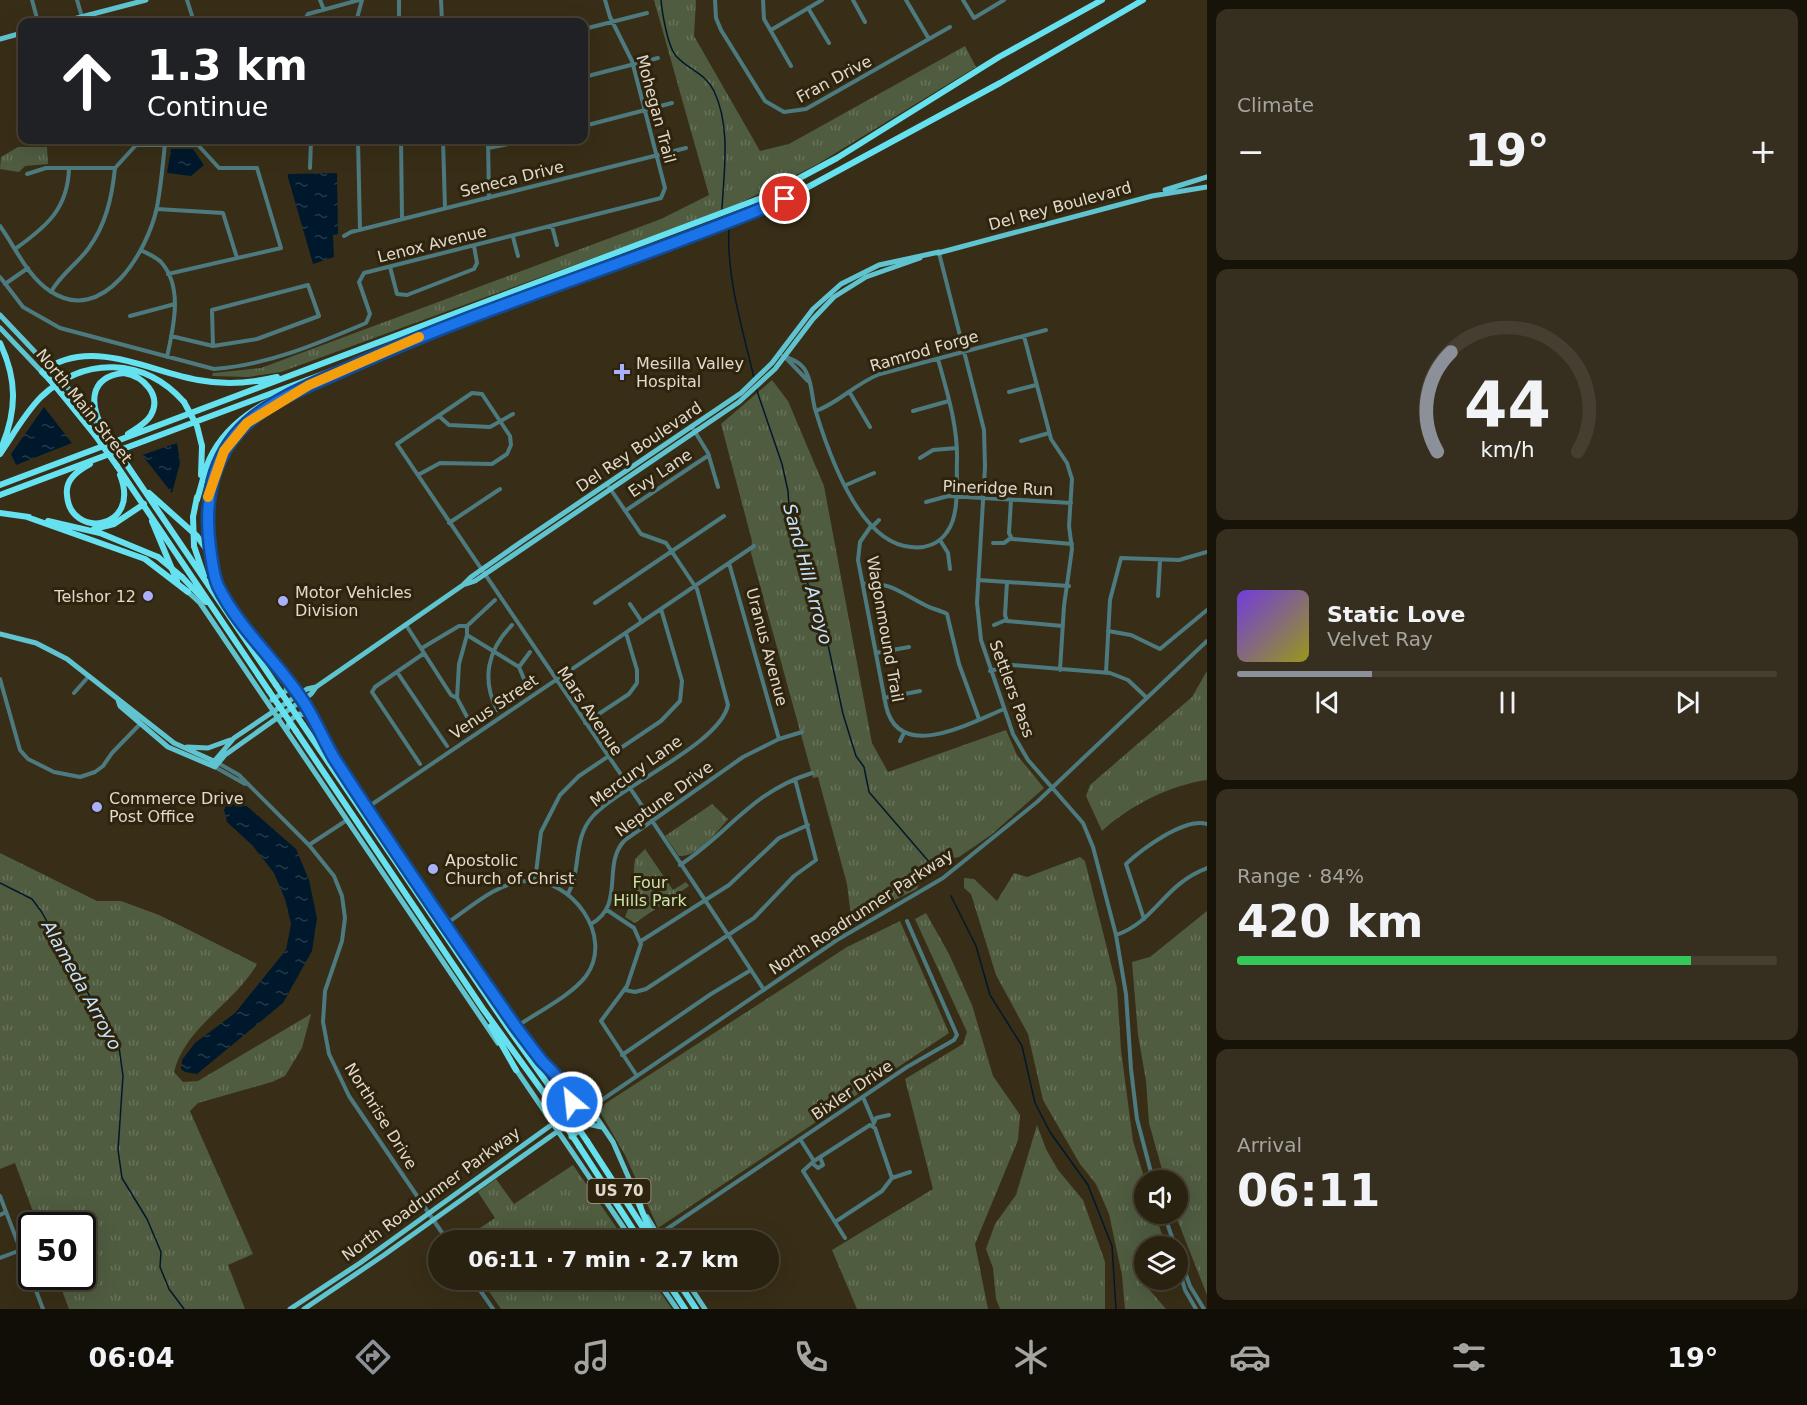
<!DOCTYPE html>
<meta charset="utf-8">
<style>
:root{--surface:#2a2211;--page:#362f1f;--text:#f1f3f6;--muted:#a5a49f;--line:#463f31;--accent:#8c9099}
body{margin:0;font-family:"DejaVu Sans",sans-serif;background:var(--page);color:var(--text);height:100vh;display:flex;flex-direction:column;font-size:22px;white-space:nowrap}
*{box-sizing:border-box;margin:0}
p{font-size:20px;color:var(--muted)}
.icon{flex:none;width:33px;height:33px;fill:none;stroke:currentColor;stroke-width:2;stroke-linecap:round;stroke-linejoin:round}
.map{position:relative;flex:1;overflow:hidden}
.sheet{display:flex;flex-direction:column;gap:9px;padding:9px;background:#171309;width:600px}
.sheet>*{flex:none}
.banner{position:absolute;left:18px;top:18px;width:570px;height:126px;border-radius:12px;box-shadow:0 6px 24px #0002,0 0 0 2px var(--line);background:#202124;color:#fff;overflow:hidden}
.fabs{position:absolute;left:1134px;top:1170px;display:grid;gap:12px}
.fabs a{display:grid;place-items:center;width:54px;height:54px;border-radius:50%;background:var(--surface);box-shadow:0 6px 24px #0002,0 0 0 2px var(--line);font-size:30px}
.speed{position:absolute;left:18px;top:1212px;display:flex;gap:12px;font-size:30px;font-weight:700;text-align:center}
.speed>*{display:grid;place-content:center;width:78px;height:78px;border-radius:50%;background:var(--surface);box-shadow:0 6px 24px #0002,0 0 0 2px var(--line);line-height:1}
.speed .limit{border:3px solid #111;border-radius:9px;background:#fff;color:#111}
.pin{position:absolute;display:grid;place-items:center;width:51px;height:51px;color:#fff;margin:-26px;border:3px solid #fff;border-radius:50%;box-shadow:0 2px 6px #0007}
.me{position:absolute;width:66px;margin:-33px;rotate:332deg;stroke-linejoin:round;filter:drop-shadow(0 0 4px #0008)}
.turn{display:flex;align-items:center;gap:21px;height:126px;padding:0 30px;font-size:27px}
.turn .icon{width:78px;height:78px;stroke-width:2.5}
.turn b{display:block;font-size:42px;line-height:51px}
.big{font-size:45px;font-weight:600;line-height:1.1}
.sheet .card{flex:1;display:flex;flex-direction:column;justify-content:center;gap:9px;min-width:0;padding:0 21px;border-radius:12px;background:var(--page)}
.sheet .dial{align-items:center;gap:0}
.dial svg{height:156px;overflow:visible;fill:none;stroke:var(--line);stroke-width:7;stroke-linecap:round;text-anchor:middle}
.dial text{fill:var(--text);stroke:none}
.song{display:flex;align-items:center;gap:18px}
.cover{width:72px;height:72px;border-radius:9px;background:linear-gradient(135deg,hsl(260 70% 55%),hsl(60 70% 35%))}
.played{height:6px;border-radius:3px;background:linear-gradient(90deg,var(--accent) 25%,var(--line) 25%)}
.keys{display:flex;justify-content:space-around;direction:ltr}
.heat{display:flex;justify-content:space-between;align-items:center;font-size:33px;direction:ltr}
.charge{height:9px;border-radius:4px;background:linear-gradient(90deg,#34c759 84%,var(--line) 0)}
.trip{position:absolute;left:428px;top:1230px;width:351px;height:60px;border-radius:30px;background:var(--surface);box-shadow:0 6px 24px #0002,0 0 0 2px var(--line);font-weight:600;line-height:60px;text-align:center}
.dock{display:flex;height:96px;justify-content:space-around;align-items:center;background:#110e07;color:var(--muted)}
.dock .icon{width:42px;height:42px}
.dock .selected{color:var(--accent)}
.dock b{font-size:27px;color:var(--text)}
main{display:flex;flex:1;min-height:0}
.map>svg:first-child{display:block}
.grass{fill:url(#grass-tufts)}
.water{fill:url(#water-ripples)}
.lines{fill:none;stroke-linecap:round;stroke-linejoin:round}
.stream{stroke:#00182c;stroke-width:1.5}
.minor{stroke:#4d7a7f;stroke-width:4}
.major{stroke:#60c4d0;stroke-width:5}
.highway{stroke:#66e1f0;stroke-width:6}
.major-bridge{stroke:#60c4d0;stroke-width:5}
.highway-bridge{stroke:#66e1f0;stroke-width:6}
.route-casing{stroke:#114b97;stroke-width:15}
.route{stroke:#1a73e8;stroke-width:10}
.slow{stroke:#f59e0b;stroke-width:10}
.poi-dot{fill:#a8b0fc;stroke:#2e240d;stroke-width:2}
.labels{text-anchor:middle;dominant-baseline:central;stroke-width:6;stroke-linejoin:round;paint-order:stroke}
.shield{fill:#2e240d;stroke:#aba393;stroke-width:1.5}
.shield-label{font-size:15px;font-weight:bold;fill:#e0d9cc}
.street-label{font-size:16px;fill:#e0d9cc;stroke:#2e240d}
.poi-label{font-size:16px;fill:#e0d9cc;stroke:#2e240d;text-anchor:start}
.park-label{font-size:16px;fill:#cce6ad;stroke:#2e240d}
.water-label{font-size:18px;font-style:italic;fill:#c4e3fd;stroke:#2e240d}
</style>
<main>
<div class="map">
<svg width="1207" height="1309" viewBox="0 0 1207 1309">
<defs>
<pattern id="grass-tufts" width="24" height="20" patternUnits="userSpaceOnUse" patternTransform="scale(1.5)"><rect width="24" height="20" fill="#4f5c40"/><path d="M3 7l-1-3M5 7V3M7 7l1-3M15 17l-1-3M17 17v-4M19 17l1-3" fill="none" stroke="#68735a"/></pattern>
<pattern id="water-ripples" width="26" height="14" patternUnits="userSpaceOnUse" patternTransform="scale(1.5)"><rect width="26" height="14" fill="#00182c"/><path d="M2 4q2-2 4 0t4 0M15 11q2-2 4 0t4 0" fill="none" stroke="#253949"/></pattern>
</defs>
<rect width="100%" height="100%" fill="#382e17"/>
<path class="grass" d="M654,0H696L694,36L760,151L789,144L965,46L976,67L816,165L730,208L281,372L248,377L212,376L213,373L261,368L661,219L709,195Z
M18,147H47L48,164L25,166L19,172L0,169L1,157Z
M772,380L788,401L824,486L872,743L888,772L1006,730L1017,755L1044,788L991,835L959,857L945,860L921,880L917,889L864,915L852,925L847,884L818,777L813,778L751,553L752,541L721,424Z
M1207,671V780C1170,785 1129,806 1102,831L1086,796L1090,785L1192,697Z
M712,804L728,819C717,832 697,858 679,856L665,836Z
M645,849L673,890L686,882L689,886L635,923L625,917L631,902L635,859Z
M0,853L97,901H121L159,915L257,964C235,1003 185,1027 174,1072L183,1082L198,1081L311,1014L302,1048L285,1076L272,1082L198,1103L190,1111L253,1254L228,1265L245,1309H69L57,1277L82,1276V1226L38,1225L15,1163L0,1169Z
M1080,857L1085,861L1117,988L1121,1050L1133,1141L1145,1180L1144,1214H1155L1166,1246H1144V1275H1140L1141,1280L1166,1309H1125L1122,1275L1109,1214L1096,1184L1080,1164L1043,1100L1028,1034L996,975L971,894L964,888V878L974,879L997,901L1014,873L1027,877Z
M1207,911V1295L1175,1214H1178V1180H1165L1149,1123L1146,1081L1138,1035L1132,962L1150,957Z
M926,913L949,954L972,1005L993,1076L1020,1115L1018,1140L975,1244L988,1309H857L832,1250L933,1189L905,1079L963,1044L967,1032L915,919Z
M900,921L949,1033L658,1228L625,1155L600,1112L606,1103L847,947Z
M1037,1125L1046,1149L1058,1170L1083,1200L1105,1262V1309H1000L996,1299L993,1268L986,1249L995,1224L1016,1195Z
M573,1165L625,1240H462L495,1218L478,1192L496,1179L514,1204Z
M481,1280H652L672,1309H501Z"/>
<path class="water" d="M171,149H193L204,165L191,176L167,173Z
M337,173L338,234L333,235L334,257L313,264L287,174Z
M44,407L72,443L16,465L11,454Z
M177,443L180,463L172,493L142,455Z
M228,801H241L296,849L309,880L317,918L312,951L283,1003L197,1074L185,1072L181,1069L182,1060L195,1043L235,1013L286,950L291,924L285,899L274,873L252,845L227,822L224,810Z"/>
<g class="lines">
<path class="stream" d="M661,0C662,12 668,49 677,57C689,70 705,73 714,91C731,127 724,170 722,209
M729,228C726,277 743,330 754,378
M756,388L782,464L788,491L790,522L798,555L827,640L843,714L856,756L864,767L869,792L930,863
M0,883L32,899L41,911L119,1047L123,1076L118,1150L122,1178L147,1219L161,1252L160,1267L169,1289L184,1309
M951,896L976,946L990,995L1022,1046L1035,1103L1050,1132L1088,1185L1112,1246L1116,1309"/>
<path class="minor" d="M32,0L38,22
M77,0L82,17
M187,0L194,22
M320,0L324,10
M399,0V22
M441,0L442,22
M715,0L716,18L721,30L765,101L784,112L806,109L950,27
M763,0L764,19L791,66
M853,0L865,22
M906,0L929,39
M963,0L974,18L1004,0
M808,8L829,43
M303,22L308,14L359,0
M356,22L362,0
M497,22H499
M584,29L647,13
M771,30L822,0
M584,77L658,58
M584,126L672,103
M358,140L360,230
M401,140L402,219
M443,140L445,208
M488,140L489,198
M488,148L529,140
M310,168L311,140
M27,174L46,168H115L136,145H198L219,168H257L281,248L168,274
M157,209L223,213L237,258
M0,226C15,247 28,277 50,291C103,327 148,251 157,207C161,186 163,164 165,143
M552,226L557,245
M344,236L351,232L686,148
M513,237L518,256
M15,249C46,227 68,209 69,168
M141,250C148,254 156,257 161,262C184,288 173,328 167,357
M939,253L984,430L985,467L977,603L981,640L1013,734L1028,760L1083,823L1093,847L1116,935L1126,994L1131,1069L1137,1119L1153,1180
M390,267L397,294L407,295L474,269L477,263L474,246
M0,277L23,307L60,328L214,369C268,365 317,344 366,323L370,314L359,282L364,273L661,198L665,188L632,61L610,17L605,0
M5,284L28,268
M51,292C61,274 76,265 88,249C106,225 112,197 115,168
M130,316L175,304
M171,336L213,346L257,339L319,316L308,285L212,310L213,346
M1024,336L1051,439L1067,463L1072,479L1069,526L1072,549L1064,606L1060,670
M783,356C792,359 803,363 807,374C812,384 812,398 815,409C828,452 859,543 911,547C925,549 939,544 947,532C960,515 956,482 957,461C958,426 947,392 938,359
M785,357L808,381
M1009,392L1036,385
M850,393L870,427
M816,411C840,402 856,383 880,374L1046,330
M913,411L949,401
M439,416L449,425L490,427L513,414
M692,427L708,453L718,487
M1021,441L1049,433
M920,458L933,450L957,448
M418,475L440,463L492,464L507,454L511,445L510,436L482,394L472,393L397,444C519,626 645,806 764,990
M846,485L874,473
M1011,500L1009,533L1012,539L1072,544
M926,502L948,496L1071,503
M625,511L709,455
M449,523L500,489
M871,526L860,542L858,560L886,706C899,763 970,723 1004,709
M872,527L879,520
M940,540L948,553L950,569
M993,543H1004L1011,538
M729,563L779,739
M978,580L1069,586
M1007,582L1005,615L1007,621L1063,626
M863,584C890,581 902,594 925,605C932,609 940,610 947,614L959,664L979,719
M1158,596L1160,561
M595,603L724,516
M630,604L642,622
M406,625L451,695L457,698L473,728
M994,625L1006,620
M467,626V635L519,667L529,691
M1108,631L1131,635L1160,649L1207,610
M422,648L459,626H467L495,600
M876,653L909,647
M519,667L530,652
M990,671L1012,665L1110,673L1128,680L1147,698
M397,672L447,746
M1106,673L1110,600L1121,558L1179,560L1207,552
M0,679L20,750L28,759L54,772L80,777L95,772L103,766L112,753L141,723
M74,693L89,676
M457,698L459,664L467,635
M884,698L920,691
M497,710C481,679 488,649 512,625
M585,723L629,694L637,683V670L626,633
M900,741L904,733
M218,763L239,775L309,845L334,876L342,896L345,918L342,941L325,991L323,1022L329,1054L349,1096L447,1240
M420,764L372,692L375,687L423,654
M215,767L245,784
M795,779L816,860
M368,807L754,546
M309,845L347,820
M680,865C730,832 751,792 812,773
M535,881L541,832L560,795L579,776L661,721L680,701L682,681L661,609
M568,894C582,869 572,839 593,816C620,786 720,744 728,705L697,589L666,543L641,534L607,484
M607,910L634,928L641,944L627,986L601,1021L637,1076
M1144,919L1126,864C1142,849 1185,817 1207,824
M446,924C470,908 496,883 526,881C571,877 615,936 586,976C572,995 536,1013 516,1027
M591,924C626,905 601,864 625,840L743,757L779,739L802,732
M1116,935C1155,922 1164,884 1207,868
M641,941L729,885L779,838L808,825
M625,990L635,992L646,989L754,918L794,876L816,860
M622,1055L711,994L751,970
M863,1097L874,1123
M590,1108L837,940L943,878L1037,802L1207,641
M874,1123L876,1118L889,1115
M800,1139L814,1161L803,1171L845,1238
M814,1161L870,1125L875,1128L892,1178L882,1191L835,1222
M812,1163L818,1168L823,1165L820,1157
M892,1178L910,1172
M0,1196L43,1309
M1164,1214L1175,1246
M0,1215L6,1212
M658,1235L907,1067L954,1040L957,1035L907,921
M1178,1253L1190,1286L1204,1309
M0,1258L21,1250
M1178,1265L1185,1290L1196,1309
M473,1280L493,1309"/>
<path class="major" d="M62,22L146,0
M0,39L22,33
M1165,190L1207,177
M938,253L1152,196L1207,187
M0,315L55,373
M0,328L42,372
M68,388L101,428
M212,562C218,593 241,626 262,650C269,658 277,665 284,673C301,695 316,719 326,744L476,969
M466,584L475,581L739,402L775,369L813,319L834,297L866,277L920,258
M188,592L200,603L498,1043
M0,634L36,643L67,659L174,743L218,763
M118,700L120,706L168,747L215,767L225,755L311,694L316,687
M272,700L286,691L288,679
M287,730L290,720L299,714L310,715
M187,747L208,748L230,740
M211,765L234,738L307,689L316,687L463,585L471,577L521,542L741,393L772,363L813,309L841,284L879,265L939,252
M485,982L541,1060L590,1108L613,1142L641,1206
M515,1068L632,1240
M545,1109L554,1113L567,1108L573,1100L570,1090
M571,1137L588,1124L601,1127
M647,1217L661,1240
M657,1280L677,1309
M686,1280L705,1309
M290,1309L360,1263L554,1123L581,1109L590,1108
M304,1309L384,1255L589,1109"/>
<path class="highway" d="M0,343C17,379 17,410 2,446
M49,379L42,372C89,336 148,371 198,380C224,385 252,383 277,377
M61,393L95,435
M104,431C90,406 87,377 124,373C143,376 162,395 151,415C146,424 135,429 128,434
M0,454C13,435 25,413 41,397C84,356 144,357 184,402
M125,462L276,685
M90,464C77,471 65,480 67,495C70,540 142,530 120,475
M117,466L269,691
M201,475L202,446
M0,485L764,197L837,158L999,57L1102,0
M149,493L197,536L209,553
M0,495L681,240L797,193L1000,83L1143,0
M197,500C201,487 204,473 209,460C235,403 300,389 353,366
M0,513L29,517
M27,517L145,559L188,592
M193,517L197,497
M48,521L100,533L158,557
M152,521L177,581
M94,529L114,524L144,504
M194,546L204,576
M212,562C201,484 213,438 286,398
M182,577L206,602
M303,725L508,1028L557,1097
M296,731L483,1009L551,1103
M465,960L487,984
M491,1026L516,1070
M587,1141L651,1240
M579,1146L640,1240
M639,1204L654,1240
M666,1280L685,1309
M677,1280L696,1309"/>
<path class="major-bridge" d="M55,373L68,388"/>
<path class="highway-bridge" d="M49,379L61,393
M184,402L197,426L202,446
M104,431L125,462
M95,435L117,466
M193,517L194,546
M158,557L182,577
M276,685L303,725
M269,691L296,731
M557,1097L587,1141
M551,1103L579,1146"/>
</g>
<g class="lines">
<defs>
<path id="route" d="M572,1102V1095L568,1088L541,1060L516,1027C454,938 393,849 334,758C323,739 315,719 303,701C277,661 239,629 218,586C213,575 212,561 210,548C204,503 211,456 247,423C277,396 319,382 355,365C495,302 644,259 785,199"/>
</defs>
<use href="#route" class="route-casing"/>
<use href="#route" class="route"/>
<path class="slow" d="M208,497L224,451L247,423L309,385L419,337"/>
</g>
<g class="poi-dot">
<path d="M619 363h6v6h6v6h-6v6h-6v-6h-6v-6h6z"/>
<circle cx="148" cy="596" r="6"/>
<circle cx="283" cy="601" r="6"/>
<circle cx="97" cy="807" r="6"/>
<circle cx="433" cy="869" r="6"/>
</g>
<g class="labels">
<rect class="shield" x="587.5" y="1179" width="63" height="24" rx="4.5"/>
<g class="shield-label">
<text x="619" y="1191">US 70</text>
</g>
<g class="street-label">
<text transform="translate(834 79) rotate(-28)">Fran Drive</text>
<text transform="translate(656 109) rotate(75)">Mohegan Trail</text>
<text transform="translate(512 179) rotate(-14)">Seneca Drive</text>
<text transform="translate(1060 206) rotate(-15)">Del Rey Boulevard</text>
<text transform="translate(432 244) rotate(-14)">Lenox Avenue</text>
<text transform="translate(924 351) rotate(-16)">Ramrod Forge</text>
<text transform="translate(84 406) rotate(51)">North Main Street</text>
<text transform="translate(639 447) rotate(-34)">Del Rey Boulevard</text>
<text transform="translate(660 473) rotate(-34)">Evy Lane</text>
<text transform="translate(998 488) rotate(2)">Pineridge Run</text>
<text transform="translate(885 629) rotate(80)">Wagonmound Trail</text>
<text transform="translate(767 647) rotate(75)">Uranus Avenue</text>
<text transform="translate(1012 689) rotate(70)">Settlers Pass</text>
<text transform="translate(494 707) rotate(-34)">Venus Street</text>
<text transform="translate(590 711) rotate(56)">Mars Avenue</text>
<text transform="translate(636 771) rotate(-36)">Mercury Lane</text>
<text transform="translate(664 799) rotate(-36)">Neptune Drive</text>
<text transform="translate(861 912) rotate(-33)">North Roadrunner Parkway</text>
<text transform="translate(852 1090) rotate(-34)">Bixler Drive</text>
<text transform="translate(381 1116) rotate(58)">Northrise Drive</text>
<text transform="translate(431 1194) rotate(-36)">North Roadrunner Parkway</text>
</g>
<g class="poi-label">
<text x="636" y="363">Mesilla Valley<tspan x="636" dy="18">Hospital</tspan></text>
<text x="295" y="592">Motor Vehicles<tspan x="295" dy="18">Division</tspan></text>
<text x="136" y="596" text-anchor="end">Telshor 12</text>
<text x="109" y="798">Commerce Drive<tspan x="109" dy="18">Post Office</tspan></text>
<text x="445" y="860">Apostolic<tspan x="445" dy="18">Church of Christ</tspan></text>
</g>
<g class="park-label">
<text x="650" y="882">Four<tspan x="650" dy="18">Hills Park</tspan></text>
</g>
<g class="water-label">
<text transform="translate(808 574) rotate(75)">Sand Hill Arroyo</text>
<text transform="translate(82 985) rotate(61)">Alameda Arroyo</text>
</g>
</g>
</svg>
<div class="fabs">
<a><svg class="icon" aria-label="sound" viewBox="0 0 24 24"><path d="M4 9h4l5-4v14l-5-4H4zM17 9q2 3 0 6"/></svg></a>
<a><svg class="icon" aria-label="layers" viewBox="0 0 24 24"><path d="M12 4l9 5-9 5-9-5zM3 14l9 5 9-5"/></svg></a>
</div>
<div class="speed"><div class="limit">50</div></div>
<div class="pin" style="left:785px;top:199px;background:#d93025"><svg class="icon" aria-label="arrive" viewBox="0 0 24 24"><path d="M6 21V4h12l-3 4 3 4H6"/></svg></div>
<svg class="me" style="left:572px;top:1102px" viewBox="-20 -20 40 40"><circle r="17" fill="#1a73e8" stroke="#fff" stroke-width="3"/><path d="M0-11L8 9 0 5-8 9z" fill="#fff"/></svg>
<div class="trip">06:11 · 7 min · 2.7 km</div>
<div class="banner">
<div class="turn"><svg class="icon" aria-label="ahead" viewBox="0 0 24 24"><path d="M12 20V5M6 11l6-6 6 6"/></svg><div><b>1.3 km</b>Continue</div></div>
</div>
</div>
<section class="sheet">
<div class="card"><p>Climate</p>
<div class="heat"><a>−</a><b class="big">19°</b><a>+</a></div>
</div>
<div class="card dial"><svg viewBox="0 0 100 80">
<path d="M14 69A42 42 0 1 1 86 69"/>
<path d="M14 69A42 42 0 0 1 21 18" stroke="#8c9099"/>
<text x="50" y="56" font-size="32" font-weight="700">44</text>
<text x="50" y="72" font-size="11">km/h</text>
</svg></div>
<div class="card">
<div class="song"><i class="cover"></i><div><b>Static Love</b><p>Velvet Ray</p></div></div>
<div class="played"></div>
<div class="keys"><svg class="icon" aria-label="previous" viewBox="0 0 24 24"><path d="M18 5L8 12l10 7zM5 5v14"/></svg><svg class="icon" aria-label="pause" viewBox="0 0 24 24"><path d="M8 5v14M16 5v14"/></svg><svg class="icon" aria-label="next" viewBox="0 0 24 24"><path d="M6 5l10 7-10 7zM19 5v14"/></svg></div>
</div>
<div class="card"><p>Range · 84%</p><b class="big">420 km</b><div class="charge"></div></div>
<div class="card"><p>Arrival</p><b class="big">06:11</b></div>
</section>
</main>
<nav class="dock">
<b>06:04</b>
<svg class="icon selected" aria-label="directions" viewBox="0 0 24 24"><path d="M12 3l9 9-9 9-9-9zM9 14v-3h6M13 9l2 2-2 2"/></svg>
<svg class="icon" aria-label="music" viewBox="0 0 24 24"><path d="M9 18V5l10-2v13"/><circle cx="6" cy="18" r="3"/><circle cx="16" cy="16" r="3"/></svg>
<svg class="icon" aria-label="phone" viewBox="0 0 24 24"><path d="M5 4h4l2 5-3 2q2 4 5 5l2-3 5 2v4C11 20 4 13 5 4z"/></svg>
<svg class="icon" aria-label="climate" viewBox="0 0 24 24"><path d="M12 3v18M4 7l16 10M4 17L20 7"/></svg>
<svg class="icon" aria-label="car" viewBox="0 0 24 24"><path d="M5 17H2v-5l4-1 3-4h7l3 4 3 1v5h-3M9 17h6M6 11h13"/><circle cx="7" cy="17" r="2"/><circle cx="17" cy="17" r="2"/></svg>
<svg class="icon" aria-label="filters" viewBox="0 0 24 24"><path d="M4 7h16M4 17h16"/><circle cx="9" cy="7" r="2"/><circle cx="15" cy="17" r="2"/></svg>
<b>19°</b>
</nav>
